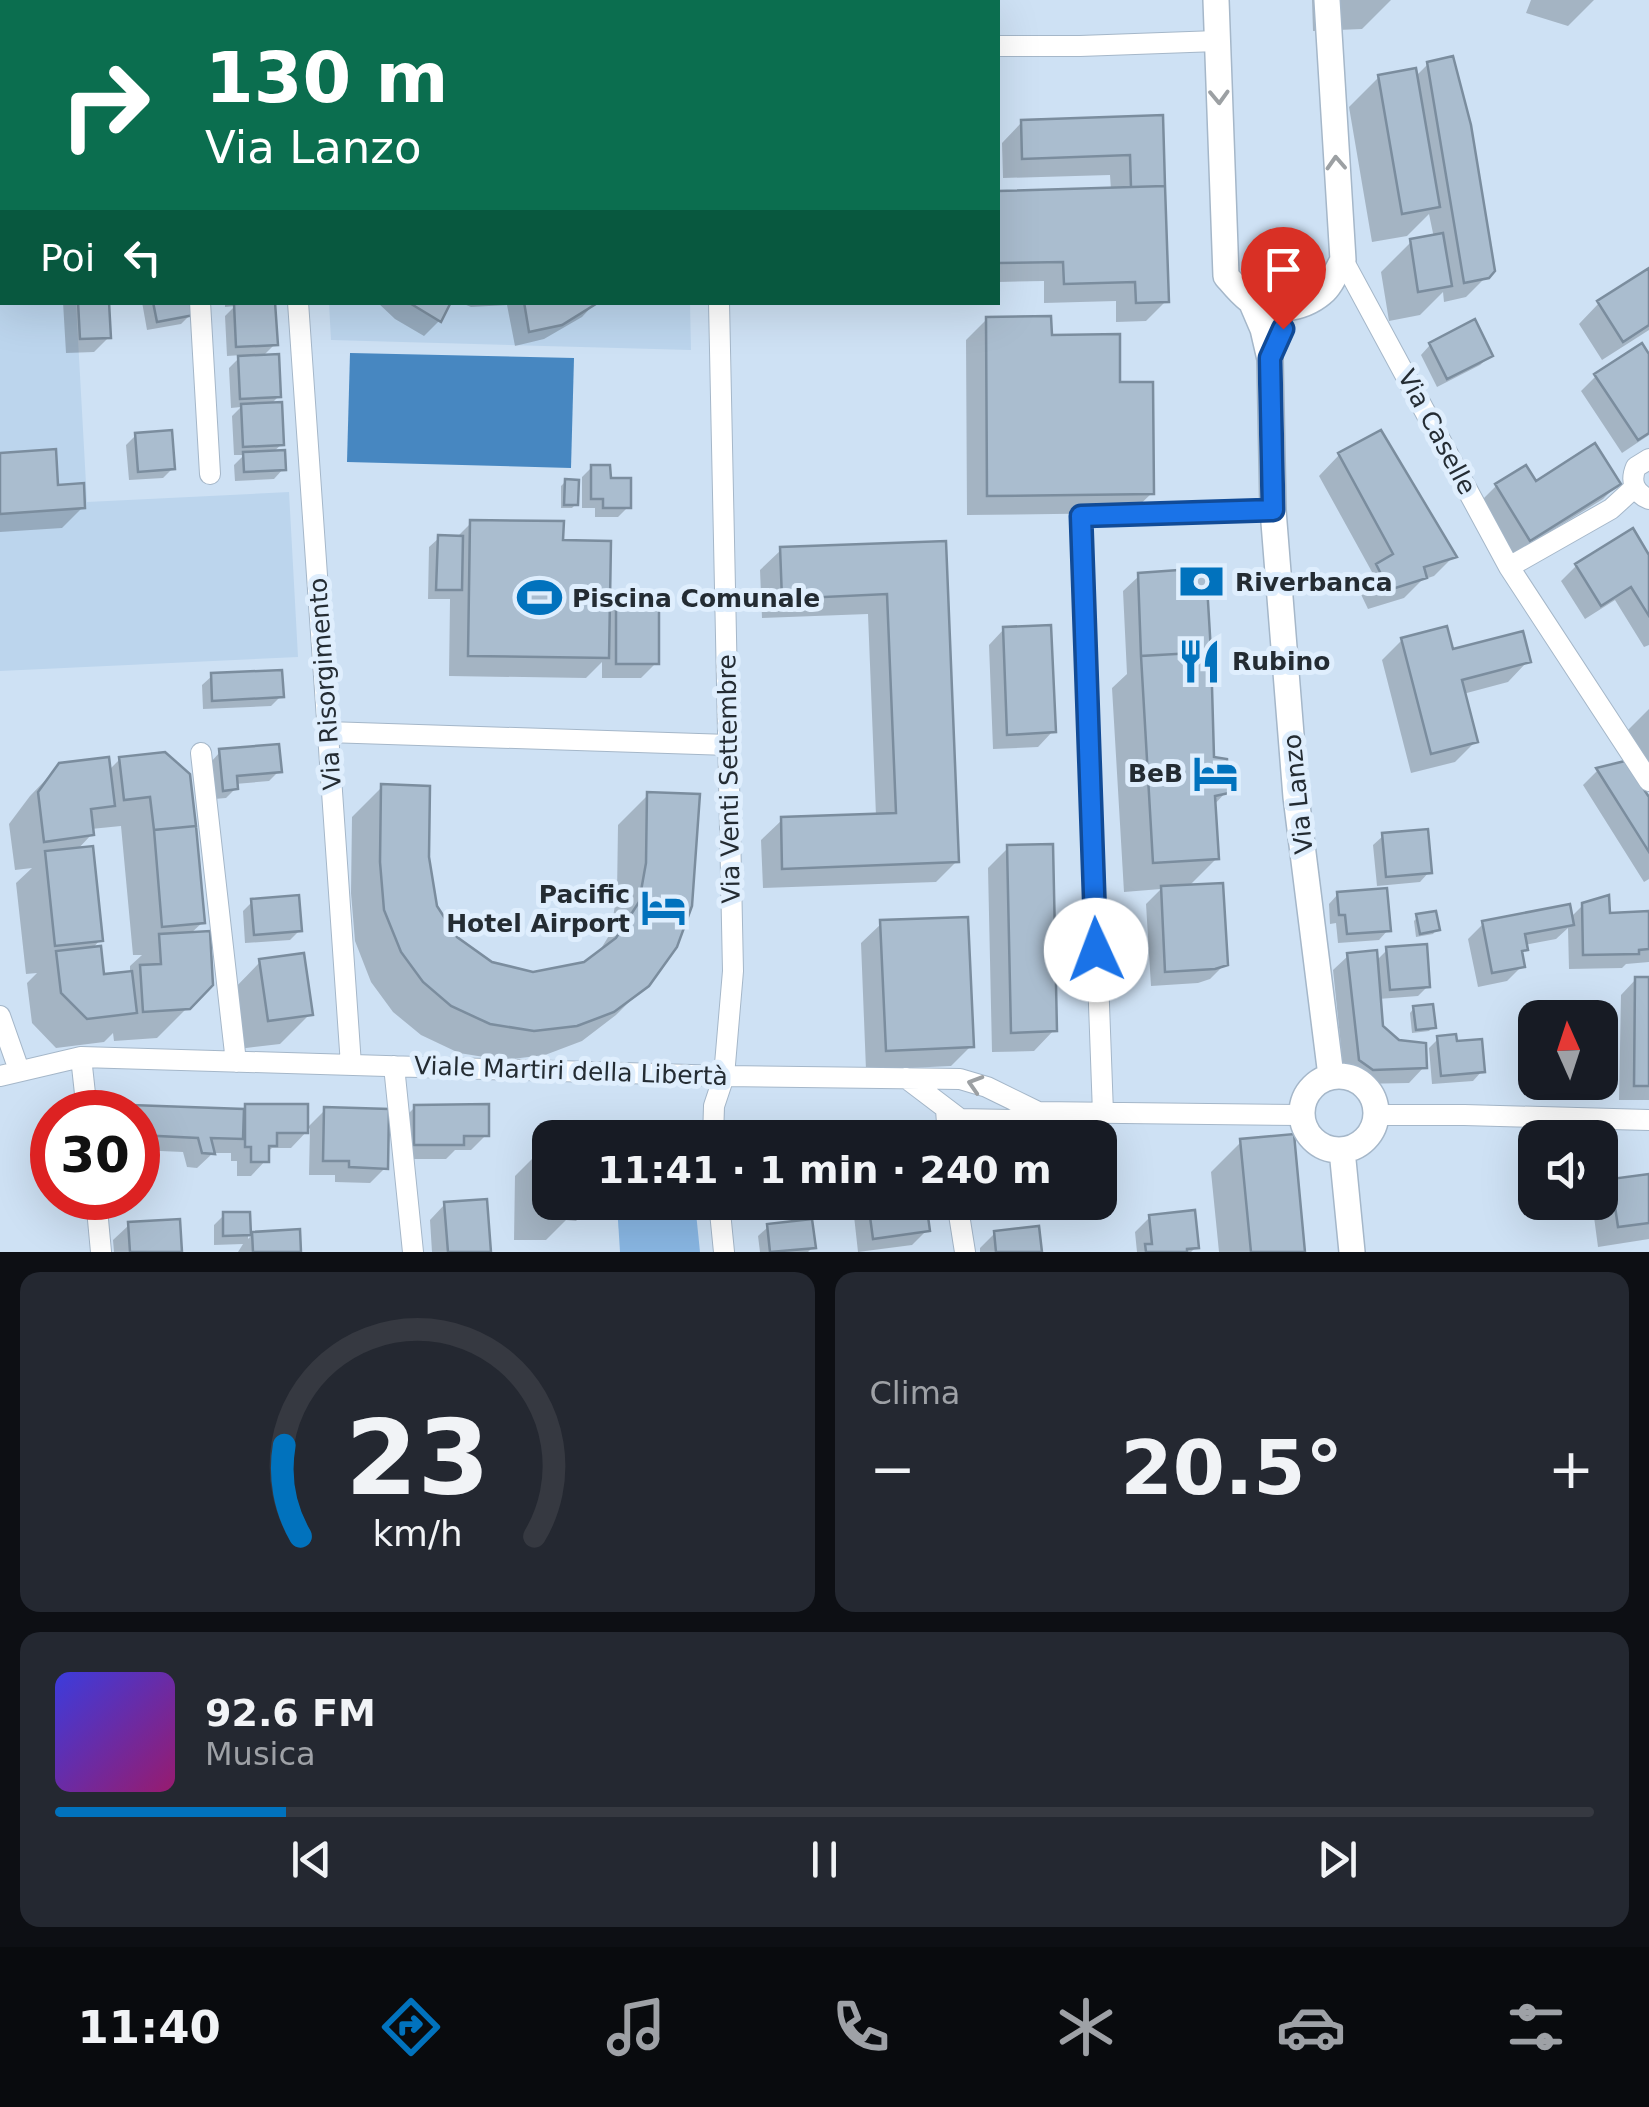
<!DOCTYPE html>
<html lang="it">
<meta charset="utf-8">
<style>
:root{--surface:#171b24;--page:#242831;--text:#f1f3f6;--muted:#9ea1a6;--line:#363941;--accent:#0172bd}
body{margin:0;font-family:"DejaVu Sans",sans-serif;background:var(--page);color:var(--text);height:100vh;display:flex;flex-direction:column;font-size:38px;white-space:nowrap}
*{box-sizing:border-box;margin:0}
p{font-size:32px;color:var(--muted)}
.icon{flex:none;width:55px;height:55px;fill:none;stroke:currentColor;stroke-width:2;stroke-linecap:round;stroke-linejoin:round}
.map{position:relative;height:1252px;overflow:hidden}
.sheet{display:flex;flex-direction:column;gap:20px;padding:20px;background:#0d0f14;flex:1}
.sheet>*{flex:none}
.top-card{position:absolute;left:0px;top:0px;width:1000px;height:305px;box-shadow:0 10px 40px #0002;background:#0b6e4f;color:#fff;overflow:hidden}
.needle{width:65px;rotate:357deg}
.buttons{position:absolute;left:1518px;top:1000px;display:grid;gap:20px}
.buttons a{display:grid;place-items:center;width:100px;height:100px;border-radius:20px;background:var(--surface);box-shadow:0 10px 40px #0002;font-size:50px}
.speed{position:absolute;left:30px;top:1090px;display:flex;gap:20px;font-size:50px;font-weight:700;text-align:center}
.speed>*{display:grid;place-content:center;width:130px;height:130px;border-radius:50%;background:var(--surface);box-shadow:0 10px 40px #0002;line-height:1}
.speed .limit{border:15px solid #d22;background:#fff;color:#111}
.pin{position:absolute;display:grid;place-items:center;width:85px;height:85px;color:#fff;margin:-102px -42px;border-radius:50% 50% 50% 0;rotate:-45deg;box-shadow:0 0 10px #0007}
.pin .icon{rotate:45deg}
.me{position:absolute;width:110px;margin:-55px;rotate:358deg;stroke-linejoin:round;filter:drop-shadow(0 0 8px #0008)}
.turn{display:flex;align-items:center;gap:35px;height:210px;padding:0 40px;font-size:45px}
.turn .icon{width:130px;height:130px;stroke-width:2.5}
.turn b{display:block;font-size:70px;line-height:85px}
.then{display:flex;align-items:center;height:95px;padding:0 40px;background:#0003;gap:20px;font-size:38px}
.big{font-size:75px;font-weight:700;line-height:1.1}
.sheet .widget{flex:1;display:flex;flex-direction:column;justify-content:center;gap:15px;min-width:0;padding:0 35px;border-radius:20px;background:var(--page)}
.sheet .dial{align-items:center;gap:0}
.dial svg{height:260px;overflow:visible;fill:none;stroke:var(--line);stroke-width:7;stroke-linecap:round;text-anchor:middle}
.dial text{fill:var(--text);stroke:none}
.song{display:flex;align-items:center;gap:30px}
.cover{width:120px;height:120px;border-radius:15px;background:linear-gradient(135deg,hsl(240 70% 55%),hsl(320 70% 35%))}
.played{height:10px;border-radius:5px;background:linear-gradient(90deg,var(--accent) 15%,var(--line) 15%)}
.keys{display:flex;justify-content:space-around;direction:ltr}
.heat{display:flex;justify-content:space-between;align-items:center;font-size:55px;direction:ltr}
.sheet .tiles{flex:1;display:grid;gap:20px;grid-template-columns:1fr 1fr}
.widget:last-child{grid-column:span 2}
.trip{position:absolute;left:532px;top:1120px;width:585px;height:100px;border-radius:20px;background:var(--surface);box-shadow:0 10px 40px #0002;font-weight:700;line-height:100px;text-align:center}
.tabs{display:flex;height:160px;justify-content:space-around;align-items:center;background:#090b0e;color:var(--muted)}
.tabs .icon{width:70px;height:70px}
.tabs .active{color:var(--accent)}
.tabs b{font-size:45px;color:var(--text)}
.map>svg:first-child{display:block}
.built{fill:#bcd5ed}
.green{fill:#89b7e4}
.water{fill:#4787c1}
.shadow{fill:#0003;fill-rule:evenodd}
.building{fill:#aabdcf;stroke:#7b8d9e;stroke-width:2.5}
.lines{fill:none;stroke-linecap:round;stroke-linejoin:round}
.minor-casing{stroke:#a5b7c9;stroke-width:22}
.tertiary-casing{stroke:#a5b7c9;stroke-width:28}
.minor{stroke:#fff;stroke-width:20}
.tertiary{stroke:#fff;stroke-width:25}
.oneway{stroke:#9ca0a3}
.route-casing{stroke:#114b97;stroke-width:25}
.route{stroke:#1a73e8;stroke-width:18}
.labels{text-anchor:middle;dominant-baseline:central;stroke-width:10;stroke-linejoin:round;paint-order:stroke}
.street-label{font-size:25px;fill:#242c33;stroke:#dfeefd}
.poi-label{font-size:25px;font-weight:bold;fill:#242c33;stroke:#dfeefd;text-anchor:start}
</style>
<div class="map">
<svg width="1649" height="1252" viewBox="0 0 1649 1252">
<rect width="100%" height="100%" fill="#cee1f4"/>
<path class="built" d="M0,0H74L75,2H2V302L76,303L87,502L289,492L298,657L0,671Z
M329,303H690L691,350L331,340Z"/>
<path class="green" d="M656,1202L695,1203L700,1252H620L617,1205Z"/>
<path class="water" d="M350,353L574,358L571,468L347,462Z"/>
<path class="shadow" d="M91,0H144L140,2H92Z
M1312,0H1391L1362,29L1313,31Z
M1531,0H1594L1568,26L1526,13Z
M1428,64L1487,276L1466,297L1444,302L1443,292L1420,315L1389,321L1381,272L1411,242L1434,238L1429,214L1407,236L1372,242L1349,107L1379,77H1415Z
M0,75L2,90V171L0,174Z
M1160,118L1166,301L1146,321L1116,322V301L1044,303V281L998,282V193L1111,190L1110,175L1003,178L1002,143L1022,122Z
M1649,271V330L1602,360L1579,324L1599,303Z
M63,302H107L109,337L94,352L66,353Z
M142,302H189L191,314L181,324L147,330Z
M225,302H263L260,305L275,344L262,357L279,396L270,405L282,444L272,453L283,469L274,479L235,481L234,465L244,455H234L232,416L241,407L231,408L229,368L242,355L227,356L225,316L235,306L225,307Z
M377,302H449L439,321L424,336L395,319Z
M459,302H596L582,317L544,339L515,346L507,305L471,307Z
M987,319L1049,337L1118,385L1152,493L1131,513L967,515L966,340Z
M1430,345L1490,356L1480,365L1437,387L1421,355Z
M1649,358V435L1622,453L1581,391L1596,376Z
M136,435L173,468L163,478L129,480L126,445Z
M0,455L56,487L83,507L62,528L0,532Z
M1339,455L1454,556L1434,576L1422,580L1404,598L1368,609L1357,586L1372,572L1319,476Z
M592,467L608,480L628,507L618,517H595V508H582V477Z
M1525,468L1535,484H1618L1603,499L1514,554L1481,501L1496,486Z
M566,481L576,504L572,508H561V486Z
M471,523L561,543L607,615L617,606L657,662L641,678H602V662L586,678L449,676L450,599H428L429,547L439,538H456Z
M944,544L957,861L936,882L763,888L761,840L782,820L876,816L868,614L762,618L760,570L781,550Z
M1649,560V645L1644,647L1615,600L1585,619L1561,581L1576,566Z
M1139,576L1211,760L1226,792L1213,806L1217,858L1188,887L1225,964L1210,979L1198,983L1151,986L1146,904L1161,889L1124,892L1112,688L1127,674L1123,591Z
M1004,629L1053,731L1038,747L993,749L989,645Z
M1402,640L1451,652L1528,661L1508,682L1463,694L1475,742L1455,762L1411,773L1382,660Z
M212,676L281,696L271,706L203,709L202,685Z
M1649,709V782L1620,738Z
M220,752L279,771L269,781L235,784L236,788L226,798L214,799L211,762Z
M165,754L203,922L190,934L211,984L157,1038L114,1041L113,1033L104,1042L56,1048L32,1023L27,983L37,973L26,974L16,883L32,868L15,870L9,824L30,796L60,765L108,771L120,759ZM121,826L133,955H142L130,966V974L102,977L91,950L100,940L76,851L92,834L91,829Z
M1598,770L1649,801V879L1644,882L1583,785Z
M382,787L427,858L435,906L455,938L491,965L533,975L585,964L597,955L610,934L617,894L618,825L648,795L647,984L616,1015L582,1041L545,1055L503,1060L459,1053L421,1035L393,1012L371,982L355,941L351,893L352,817Z
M1383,836L1429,872L1420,882L1377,886L1373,845Z
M1008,848L1054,1030L1034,1051L992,1052L988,868Z
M1338,894L1388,930L1379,940L1338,943L1336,923L1330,924L1329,904Z
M253,901L300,930L290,940L245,943L243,911Z
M1583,905L1607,916L1649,913V962L1626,964L1622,968L1569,969L1568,928L1556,939L1524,945L1525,949L1520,954L1522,966L1507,981L1478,987L1468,939L1483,924L1570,918Z
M1418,917L1437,929L1433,934L1416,937L1414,921Z
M882,923L971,1046L951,1066L866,1070L861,943Z
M1387,950L1428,986L1418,996L1378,999L1380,1027L1424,1067L1409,1083L1357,1084L1344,1075L1333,970L1349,955L1375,962Z
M260,962L310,1014L280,1044L238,1049L231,992Z
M1636,979H1649V1100H1619L1621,995Z
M1414,1008L1433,1027L1429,1031L1412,1033L1410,1013Z
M1535,1027V1073H1528V1034Z
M1439,1038L1454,1044L1482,1071L1473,1081L1432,1084L1429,1048Z
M247,1106L306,1129L325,1110L385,1168L370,1183L335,1182V1175H309L310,1128L291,1148H272L266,1153V1160L251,1176H237V1161H231V1153H213L197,1168L187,1167L183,1152L138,1150V1112H127L132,1108L241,1111Z
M415,1107L486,1135L471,1150H455L446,1159H400V1122Z
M1241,1142L1303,1252H1219L1211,1172Z
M545,1146H550V1202H595L576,1221L566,1220L546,1240H514L515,1176Z
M1649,1176V1239L1598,1247L1592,1202H1600V1194L1612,1182Z
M867,1202H923L927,1230L912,1245L858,1252L854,1216Z
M445,1204L489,1252H432L430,1220Z
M248,1214V1239L253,1234L299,1252H238L243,1244L214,1245V1225L224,1215Z
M1150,1217L1196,1247L1191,1252H1137L1135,1232Z
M129,1225L180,1252H114L113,1240Z
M768,1227L813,1247L808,1252H760L758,1236Z
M995,1233L1040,1252H980V1248Z"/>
<path class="building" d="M1453,56L1471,125L1495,271L1489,278L1464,283L1427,62Z
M0,59L2,75V163H0Z
M1416,68L1440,207L1402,214L1378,75Z
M1163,115L1165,186L1131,187L1130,155L1022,159L1021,120Z
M1165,186L1169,302L1136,303L1135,282L1064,284L1063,262L998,263V191Z
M1443,233L1452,286L1418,292L1410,239Z
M1649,268V325L1623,342L1597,301Z
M78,302H109L111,338L80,339Z
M153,302H191L194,315L157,322Z
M275,302L278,345L236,347L234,304Z
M408,302H451L441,322Z
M524,302H599L562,325L529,332Z
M1051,316L1052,335L1120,334V382H1153L1154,494L987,496L986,317Z
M1475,319L1493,356L1447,379L1429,343Z
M1642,343L1649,354V433L1638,440L1594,374Z
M279,354L281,397L240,399L238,356Z
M282,402L284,445L243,447L241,404Z
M172,430L175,469L138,472L135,433Z
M1381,430L1457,557L1424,567L1427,578L1389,590L1376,564L1393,554L1338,453Z
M1595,443L1621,484L1530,541L1495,484L1526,465L1536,481Z
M56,449L58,485L84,483L85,508L0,514V453Z
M285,450L286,470L244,472L243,452Z
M591,465H610L611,478H631V508H603V499H591Z
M565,479L579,480L578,505H564Z
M470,520L564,521L563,540L611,541L609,658L468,656Z
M1633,528L1649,555V616L1631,587L1601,606L1575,564Z
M438,535L463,536L462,590H436Z
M946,541L959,862L782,869L781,817L896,813L887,594L782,599L780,547Z
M1206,568L1211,652L1141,656L1138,573Z
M616,603H659V664H616Z
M1051,625L1056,732L1007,735L1003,627Z
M1447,626L1453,649L1523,631L1531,662L1462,680L1478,742L1431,754L1401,638Z
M1211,652L1214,757L1227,759L1229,793L1215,796L1219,859L1153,863L1141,656Z
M282,670L284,697L212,701L211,673Z
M279,744L282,772L237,776L238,789L223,791L219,749Z
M165,752L190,774L196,826L154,830L150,797L124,800L119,757Z
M109,757L115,806L91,809L94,835L44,842L38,792L59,763Z
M1625,761L1649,797V852L1596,768Z
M381,784L430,786L429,857L437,906L457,937L492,962L533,972L584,962L616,938L639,902L646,863L647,792L700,794L692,906L677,947L649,986L614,1012L577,1026L534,1031L490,1024L451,1006L423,982L401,952L384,910L380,862Z
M196,826L205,923L162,927L154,830Z
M1428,829L1432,873L1386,877L1382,833Z
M1053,844L1057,1031L1011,1033L1007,845Z
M93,846L103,941L55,946L45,851Z
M1223,883L1228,965L1215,969L1165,972L1161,886Z
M1387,888L1391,931L1347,934L1345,915H1339L1337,892Z
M299,895L302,931L254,935L251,899Z
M1609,895L1610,913L1649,911V949L1639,950V954L1583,955L1582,903Z
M1570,904L1574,925L1525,934L1528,950L1522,951L1525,967L1492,973L1482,921Z
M1436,911L1440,930L1420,934L1416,914Z
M968,917L974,1047L886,1051L880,920Z
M210,931L213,985L190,1009L143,1012L140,965L161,964L159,934Z
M1427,944L1430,987L1390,990L1386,947Z
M101,946L104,974L132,971L137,1013L87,1019L61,993L56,951Z
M1377,950L1383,1026L1399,1040L1426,1043L1427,1068L1373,1070L1359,1060L1347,953Z
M304,953L313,1015L268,1021L259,959Z
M1635,977H1649V1086H1634Z
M1433,1004L1436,1028L1416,1030L1413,1006Z
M1542,1016L1613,1018L1612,1060H1600V1018Z
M1456,1034L1457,1041L1482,1039L1485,1072L1441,1076L1437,1036Z
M245,1104H308V1133H277V1146H269V1162H251V1147H245Z
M489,1104V1136H464V1145H414V1105Z
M131,1105L244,1109L243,1139L211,1138L215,1154L202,1153L198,1138L138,1135V1112H131Z
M324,1107L389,1109L388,1169L349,1167V1161H323Z
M756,1125L826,1126V1138H756Z
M1294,1134L1305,1252H1251L1240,1139Z
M544,1143H550V1202H578V1211H543Z
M1649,1174V1223L1618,1227L1611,1179Z
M487,1199L491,1252H448L444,1202Z
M868,1202H926L930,1231L873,1239Z
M1195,1210L1199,1248L1187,1249V1252H1146L1145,1244H1152L1149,1215Z
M223,1212H250L251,1235L223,1236Z
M180,1219L182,1252H130L128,1222Z
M812,1219L816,1248L770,1252L767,1224Z
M1039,1226L1042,1252H996L994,1231Z
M300,1229L301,1252H253L252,1232Z"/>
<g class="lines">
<defs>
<path id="minor" d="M83,0L84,2
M277,0V2
M725,0L731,2
M940,0V2
M698,2L704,0
M998,46H1080L1217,41
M1343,260L1509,567L1649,781
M200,302L210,474
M298,302L351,1065
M1649,459L1636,467C1630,481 1634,493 1649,499
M1509,567L1611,509L1635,487
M327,732L729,745
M201,753L236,1062
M0,1016L19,1070
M81,1057L87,1112
M394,1066L413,1252
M0,1076L81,1057L724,1076L960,1079L987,1087L1038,1112
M906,1078L960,1119L1010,1120L1038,1112L1301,1115
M946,1109L948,1138
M1103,1113L1081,516L1273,510
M1376,1115H1464L1649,1120
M713,1138L714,1106L724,1076L733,971L719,302
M96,1198L101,1252
M719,1202L724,1252
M957,1202L965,1252"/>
<path id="tertiary" d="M1216,0L1226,276C1233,284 1240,293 1248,299C1269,315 1303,309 1322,293C1331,286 1337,270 1343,260L1327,0
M1251,301L1263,329L1270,359L1273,510L1296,797L1331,1076
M1302 1113a37 37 0 1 1 74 0a37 37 0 1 1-74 0Z
M1342,1150L1352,1252"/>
</defs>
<use href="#minor" class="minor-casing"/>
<use href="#tertiary" class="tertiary-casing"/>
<use href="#minor" class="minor"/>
<use href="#tertiary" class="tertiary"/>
</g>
<defs><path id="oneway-chevron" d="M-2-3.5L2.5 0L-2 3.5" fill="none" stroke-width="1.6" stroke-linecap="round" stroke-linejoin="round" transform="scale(2.5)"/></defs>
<g class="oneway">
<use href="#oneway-chevron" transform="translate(1219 97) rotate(88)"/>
<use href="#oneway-chevron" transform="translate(1336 163) rotate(-93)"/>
<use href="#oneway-chevron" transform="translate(975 1084) rotate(-163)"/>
</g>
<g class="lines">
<defs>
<path id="route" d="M1096,950L1081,516L1273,510L1270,358L1283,329"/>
</defs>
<use href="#route" class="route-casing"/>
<use href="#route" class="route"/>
</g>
<defs>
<symbol id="bank-bare" viewBox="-9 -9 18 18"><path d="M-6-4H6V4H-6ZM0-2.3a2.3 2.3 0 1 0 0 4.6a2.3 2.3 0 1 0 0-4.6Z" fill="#0172bd" stroke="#dfeefd" stroke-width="2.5" paint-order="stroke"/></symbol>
<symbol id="stadium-bare" viewBox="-9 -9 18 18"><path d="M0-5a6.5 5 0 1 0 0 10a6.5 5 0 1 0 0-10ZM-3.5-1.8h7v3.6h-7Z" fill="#0172bd" stroke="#dfeefd" stroke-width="2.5" paint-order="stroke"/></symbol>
<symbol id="restaurant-bare" viewBox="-9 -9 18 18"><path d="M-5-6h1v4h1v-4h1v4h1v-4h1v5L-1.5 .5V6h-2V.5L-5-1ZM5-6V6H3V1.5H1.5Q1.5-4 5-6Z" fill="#0172bd" stroke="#dfeefd" stroke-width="2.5" paint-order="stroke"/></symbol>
<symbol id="hotel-bare" viewBox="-9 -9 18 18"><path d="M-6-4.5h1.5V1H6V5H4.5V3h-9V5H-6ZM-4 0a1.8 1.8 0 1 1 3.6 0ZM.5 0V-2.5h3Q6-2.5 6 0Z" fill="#0172bd" stroke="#dfeefd" stroke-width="2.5" paint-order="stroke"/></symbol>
</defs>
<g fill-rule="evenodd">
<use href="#bank-bare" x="1170" y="550" width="63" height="63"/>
<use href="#stadium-bare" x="508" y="566" width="63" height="63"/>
<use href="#restaurant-bare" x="1168" y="630" width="63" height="63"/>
<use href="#hotel-bare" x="1184" y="742" width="63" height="63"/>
<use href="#hotel-bare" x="632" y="876" width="63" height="63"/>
</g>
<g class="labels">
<g class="street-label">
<text transform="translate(1437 432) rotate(62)">Via Caselle</text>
<text transform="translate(325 684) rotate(-94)">Via Risorgimento</text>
<text transform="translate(729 779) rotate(-91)">Via Venti Settembre</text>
<text transform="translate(1298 794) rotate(-96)">Via Lanzo</text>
<text transform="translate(571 1071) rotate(2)">Viale Martiri della Libertà</text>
</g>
<g class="poi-label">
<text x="1235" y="582">Riverbanca</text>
<text x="572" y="598">Piscina Comunale</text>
<text x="1232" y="661">Rubino</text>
<text x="1183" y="773" text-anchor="end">BeB</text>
<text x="630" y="894" text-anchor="end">Pacific<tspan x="630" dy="29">Hotel Airport</tspan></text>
</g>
</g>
</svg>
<div class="buttons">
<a><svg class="needle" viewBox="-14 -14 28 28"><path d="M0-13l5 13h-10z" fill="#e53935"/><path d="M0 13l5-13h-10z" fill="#9ea1a6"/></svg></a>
<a><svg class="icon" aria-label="sound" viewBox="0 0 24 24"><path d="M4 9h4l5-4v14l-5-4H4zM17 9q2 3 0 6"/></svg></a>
</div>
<div class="speed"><div class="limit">30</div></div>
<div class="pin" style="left:1283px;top:329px;background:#d93025"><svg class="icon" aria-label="arrive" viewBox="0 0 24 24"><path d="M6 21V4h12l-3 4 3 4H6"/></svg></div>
<svg class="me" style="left:1096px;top:950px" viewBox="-20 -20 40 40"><circle r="19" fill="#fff"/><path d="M0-13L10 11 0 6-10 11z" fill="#1a73e8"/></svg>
<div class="trip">11:41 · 1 min · 240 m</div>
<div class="top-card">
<div class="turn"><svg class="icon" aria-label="right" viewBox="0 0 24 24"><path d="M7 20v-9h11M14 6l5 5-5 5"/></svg><div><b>130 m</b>Via Lanzo</div></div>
<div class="then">Poi<svg class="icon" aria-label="left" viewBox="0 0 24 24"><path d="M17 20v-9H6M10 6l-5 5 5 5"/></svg></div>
</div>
</div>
<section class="sheet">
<div class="tiles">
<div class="widget dial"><svg viewBox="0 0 100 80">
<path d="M14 69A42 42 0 1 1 86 69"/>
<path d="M14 69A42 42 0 0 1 9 41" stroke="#0172bd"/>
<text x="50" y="56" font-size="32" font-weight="700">23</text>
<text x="50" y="72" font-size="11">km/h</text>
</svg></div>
<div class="widget"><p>Clima</p>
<div class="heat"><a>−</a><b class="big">20.5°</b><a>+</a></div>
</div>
<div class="widget">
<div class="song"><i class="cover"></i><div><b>92.6 FM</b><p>Musica</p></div></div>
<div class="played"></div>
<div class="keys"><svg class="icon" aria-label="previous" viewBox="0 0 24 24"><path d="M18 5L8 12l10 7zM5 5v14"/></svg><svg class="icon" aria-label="pause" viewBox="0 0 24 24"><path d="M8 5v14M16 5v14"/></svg><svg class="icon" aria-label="next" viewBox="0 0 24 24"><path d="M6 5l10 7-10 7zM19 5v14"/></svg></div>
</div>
</div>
</section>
<nav class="tabs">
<b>11:40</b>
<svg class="icon active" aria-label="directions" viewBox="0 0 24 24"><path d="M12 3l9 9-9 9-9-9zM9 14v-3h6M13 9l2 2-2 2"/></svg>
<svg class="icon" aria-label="music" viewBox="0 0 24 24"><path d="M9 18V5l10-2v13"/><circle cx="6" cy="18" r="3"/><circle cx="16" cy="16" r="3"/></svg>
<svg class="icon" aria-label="phone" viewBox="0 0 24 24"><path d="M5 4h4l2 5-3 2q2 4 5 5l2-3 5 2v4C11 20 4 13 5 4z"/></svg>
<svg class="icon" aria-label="climate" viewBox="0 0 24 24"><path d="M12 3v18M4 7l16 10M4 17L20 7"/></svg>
<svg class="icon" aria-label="car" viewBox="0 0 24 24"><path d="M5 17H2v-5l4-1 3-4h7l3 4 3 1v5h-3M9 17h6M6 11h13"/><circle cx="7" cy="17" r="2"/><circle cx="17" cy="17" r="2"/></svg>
<svg class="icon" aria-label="filters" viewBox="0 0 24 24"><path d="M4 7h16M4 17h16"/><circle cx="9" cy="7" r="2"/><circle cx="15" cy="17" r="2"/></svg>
</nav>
